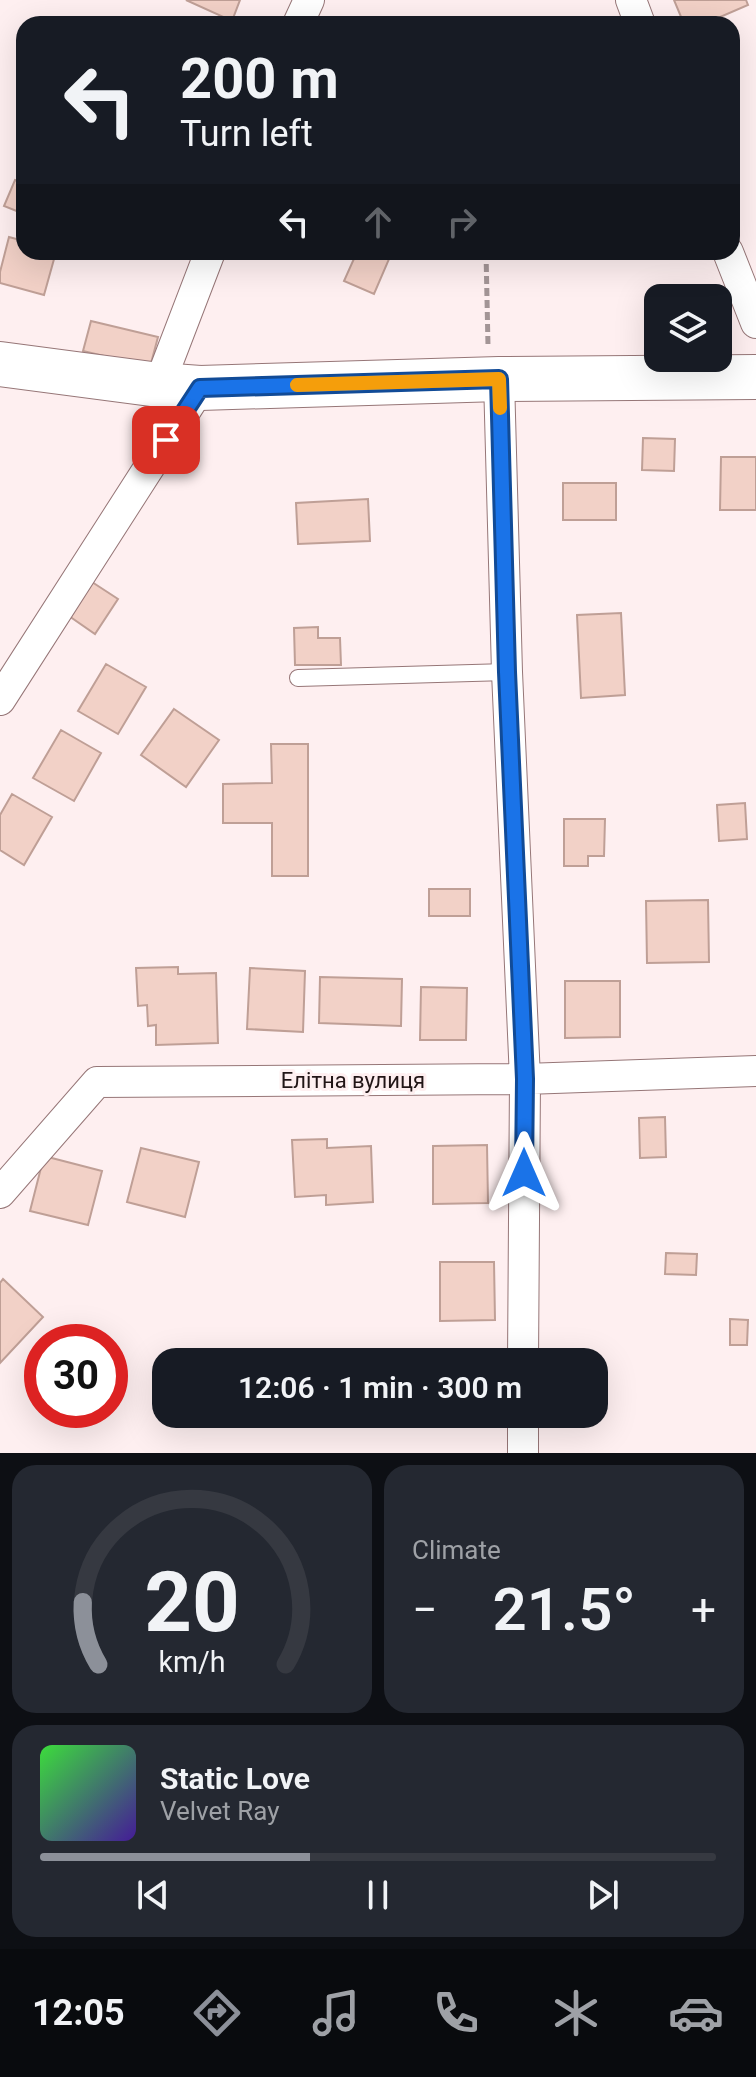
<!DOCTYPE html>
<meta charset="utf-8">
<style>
:root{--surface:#171b24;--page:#242831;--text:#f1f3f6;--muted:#9ea1a6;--line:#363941;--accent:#8c9099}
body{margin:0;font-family:Roboto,sans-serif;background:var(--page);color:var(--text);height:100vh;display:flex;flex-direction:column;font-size:30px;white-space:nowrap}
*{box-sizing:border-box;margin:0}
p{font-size:26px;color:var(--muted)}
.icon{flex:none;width:44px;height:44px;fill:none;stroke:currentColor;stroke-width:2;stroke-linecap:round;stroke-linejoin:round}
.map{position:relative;height:1453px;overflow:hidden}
.panel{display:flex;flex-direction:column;gap:12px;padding:12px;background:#0d0f14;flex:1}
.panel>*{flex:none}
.banner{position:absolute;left:16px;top:16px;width:724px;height:244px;border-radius:24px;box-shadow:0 8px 32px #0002;background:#171b24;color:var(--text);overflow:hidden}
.tools{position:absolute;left:644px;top:284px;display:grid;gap:16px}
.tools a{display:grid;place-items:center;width:88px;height:88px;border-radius:16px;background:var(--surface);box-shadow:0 8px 32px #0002;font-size:40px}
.speed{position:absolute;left:24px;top:1324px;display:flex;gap:16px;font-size:40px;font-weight:700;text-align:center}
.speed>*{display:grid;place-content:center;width:104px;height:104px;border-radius:50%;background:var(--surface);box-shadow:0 8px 32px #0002;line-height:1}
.speed .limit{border:12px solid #d22;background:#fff;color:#111}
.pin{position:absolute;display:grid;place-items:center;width:68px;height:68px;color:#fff;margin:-34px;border-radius:16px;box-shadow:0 4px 12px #0006}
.me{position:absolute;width:88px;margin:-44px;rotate:0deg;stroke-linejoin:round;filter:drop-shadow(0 0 6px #0008)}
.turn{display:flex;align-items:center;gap:28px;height:168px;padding:0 32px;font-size:36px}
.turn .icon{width:104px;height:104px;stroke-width:2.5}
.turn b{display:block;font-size:56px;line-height:68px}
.lanes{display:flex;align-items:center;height:76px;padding:0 32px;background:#0003;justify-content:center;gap:40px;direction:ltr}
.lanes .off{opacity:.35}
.big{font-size:60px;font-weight:600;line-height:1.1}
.panel .tile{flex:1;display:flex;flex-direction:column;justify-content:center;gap:12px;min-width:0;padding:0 28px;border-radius:24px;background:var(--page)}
.panel .dial{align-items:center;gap:0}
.dial svg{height:208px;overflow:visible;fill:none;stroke:var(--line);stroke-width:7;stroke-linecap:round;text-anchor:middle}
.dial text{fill:var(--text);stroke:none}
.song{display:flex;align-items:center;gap:24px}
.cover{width:96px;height:96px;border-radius:12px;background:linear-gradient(135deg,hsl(120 70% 55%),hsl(260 70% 35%))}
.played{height:8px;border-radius:4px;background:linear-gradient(90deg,var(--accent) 40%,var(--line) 40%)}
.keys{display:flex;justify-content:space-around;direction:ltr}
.heat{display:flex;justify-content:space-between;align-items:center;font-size:44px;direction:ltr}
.panel .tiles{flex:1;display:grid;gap:12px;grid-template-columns:1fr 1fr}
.tile:last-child{grid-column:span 2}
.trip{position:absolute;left:152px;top:1348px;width:456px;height:80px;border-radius:24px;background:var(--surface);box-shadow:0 8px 32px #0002;font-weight:600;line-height:80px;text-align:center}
.tab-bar{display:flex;height:128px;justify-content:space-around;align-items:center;background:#090b0e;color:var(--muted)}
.tab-bar .icon{width:56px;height:56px}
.tab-bar .on{color:var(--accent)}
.tab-bar b{font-size:36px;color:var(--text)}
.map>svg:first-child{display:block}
.building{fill:#f2d1c7;stroke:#bf9f96;stroke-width:2}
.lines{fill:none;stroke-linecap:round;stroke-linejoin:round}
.lane-casing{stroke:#967677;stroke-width:18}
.street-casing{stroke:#967677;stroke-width:32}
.secondary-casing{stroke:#967677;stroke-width:46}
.path{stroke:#a39596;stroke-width:5;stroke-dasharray:8 4;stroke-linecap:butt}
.lane{stroke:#fff;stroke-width:16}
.street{stroke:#fff;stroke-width:30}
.secondary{stroke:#fff;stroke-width:44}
.route-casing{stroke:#114b97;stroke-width:20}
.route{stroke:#1a73e8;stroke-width:14}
.slow{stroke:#f59e0b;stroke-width:14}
.labels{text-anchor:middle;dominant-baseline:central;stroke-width:6;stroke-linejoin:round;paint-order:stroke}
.street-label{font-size:22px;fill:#211516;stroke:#feeff0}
</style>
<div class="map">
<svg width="756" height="1453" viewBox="0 0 756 1453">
<rect width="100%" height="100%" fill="#feeff0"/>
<path class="building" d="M186,0H240L232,21Z
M674,0H746L748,5L704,24H684Z
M15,180L24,184V214L4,206Z
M9,237L24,241V252H56L44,295L0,283V272Z
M357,252H392L374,294L344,281Z
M91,321L158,337L150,367L83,351Z
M643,438L675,439L674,471L642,470Z
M721,457H756V510H720Z
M563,483H616V520H563Z
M368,499L370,541L298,544L296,503Z
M92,582L118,599L95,634L69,616Z
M621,613L625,695L581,698L577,615Z
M318,627V638H340L341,665H295L294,628Z
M106,664L146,687L118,734L78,711Z
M174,709L219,740L186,787L141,755Z
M61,730L101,753L74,801L33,778Z
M271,744H308V876H272V823H223V784L272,783Z
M12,794L52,817L24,865L0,850V815Z
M745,803L747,839L719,841L717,805Z
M564,819H605L604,856H588V866H564Z
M429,889H470V916H429Z
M708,900L709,962L647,963L646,901Z
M178,967V974L216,973L218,1043L156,1045V1025L148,1026L147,1005L138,1006L136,968Z
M250,968L305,971L303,1032L247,1029Z
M320,977L402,979L401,1026L319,1023Z
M565,981H620V1037L565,1038Z
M421,987L467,988L466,1040H420Z
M665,1117L666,1157L640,1158L639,1118Z
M327,1139V1148L371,1146L373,1202L326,1205V1195L295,1197L292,1140Z
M487,1145L488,1203L433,1204V1146Z
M141,1148L199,1162L185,1217L127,1202Z
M44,1156L102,1171L88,1225L30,1211Z
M666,1253L697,1254L696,1275L665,1274Z
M440,1262H494L495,1320L440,1321Z
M3,1279L43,1317L0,1363V1283Z
M730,1319L748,1320L747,1345H730Z"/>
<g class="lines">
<defs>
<path id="lane" d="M298,678L507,672"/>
<path id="street" d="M631,0L640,24
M298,24L309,0
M728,252L756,323
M499,379L507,672L525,1079L523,1362
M159,385L210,252
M0,700L200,388
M0,1193L97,1082L525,1079L756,1071
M523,1453V1414"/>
<path id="secondary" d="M0,364L159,385L200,388L499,379L756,377"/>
</defs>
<use href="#lane" class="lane-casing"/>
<use href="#street" class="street-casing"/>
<use href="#secondary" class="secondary-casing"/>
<path class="path" d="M486,252L488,346"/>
<use href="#lane" class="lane"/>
<use href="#street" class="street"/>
<use href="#secondary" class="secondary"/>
</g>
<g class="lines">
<defs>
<path id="route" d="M166,440L200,388L499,379L507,672L525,1079L524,1173"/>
</defs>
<use href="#route" class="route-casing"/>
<use href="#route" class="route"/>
<path class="slow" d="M297,385L499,379L500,408"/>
</g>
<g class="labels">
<g class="street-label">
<text x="353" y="1080">Елітна вулиця</text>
</g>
</g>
</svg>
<div class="tools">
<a><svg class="icon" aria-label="layers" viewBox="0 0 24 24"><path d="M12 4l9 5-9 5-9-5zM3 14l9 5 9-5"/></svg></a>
</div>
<div class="speed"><div class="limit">30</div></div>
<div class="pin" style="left:166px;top:440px;background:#d93025"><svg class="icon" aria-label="arrive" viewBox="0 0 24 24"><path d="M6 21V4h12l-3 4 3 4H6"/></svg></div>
<svg class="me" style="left:524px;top:1173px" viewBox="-20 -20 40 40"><path d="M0-17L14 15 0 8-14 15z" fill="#1a73e8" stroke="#fff" stroke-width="4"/></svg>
<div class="trip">12:06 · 1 min · 300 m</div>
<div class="banner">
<div class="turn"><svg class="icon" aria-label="left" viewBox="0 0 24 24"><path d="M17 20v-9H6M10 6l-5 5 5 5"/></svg><div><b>200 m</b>Turn left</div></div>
<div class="lanes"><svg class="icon" aria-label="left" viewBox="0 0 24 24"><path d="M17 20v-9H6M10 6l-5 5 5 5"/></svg><svg class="icon off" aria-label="ahead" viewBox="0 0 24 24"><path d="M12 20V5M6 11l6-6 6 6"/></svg><svg class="icon off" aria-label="right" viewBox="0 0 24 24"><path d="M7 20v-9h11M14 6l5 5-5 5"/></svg></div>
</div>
</div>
<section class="panel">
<div class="tiles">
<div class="tile dial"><svg viewBox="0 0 100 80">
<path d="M14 69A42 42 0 1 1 86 69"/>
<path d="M14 69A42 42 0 0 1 8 45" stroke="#8c9099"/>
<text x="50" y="56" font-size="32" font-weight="700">20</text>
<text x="50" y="72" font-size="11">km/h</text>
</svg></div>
<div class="tile"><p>Climate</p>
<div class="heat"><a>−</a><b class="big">21.5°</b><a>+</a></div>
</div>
<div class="tile">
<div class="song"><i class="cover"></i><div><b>Static Love</b><p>Velvet Ray</p></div></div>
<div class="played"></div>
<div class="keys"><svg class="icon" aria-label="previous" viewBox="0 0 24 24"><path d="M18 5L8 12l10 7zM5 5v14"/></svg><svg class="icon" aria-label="pause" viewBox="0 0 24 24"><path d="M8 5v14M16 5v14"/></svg><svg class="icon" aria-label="next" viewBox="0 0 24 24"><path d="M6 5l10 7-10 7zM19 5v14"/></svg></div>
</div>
</div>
</section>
<nav class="tab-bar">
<b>12:05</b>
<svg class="icon on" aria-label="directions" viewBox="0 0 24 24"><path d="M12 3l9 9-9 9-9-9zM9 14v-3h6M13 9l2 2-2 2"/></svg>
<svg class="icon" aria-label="music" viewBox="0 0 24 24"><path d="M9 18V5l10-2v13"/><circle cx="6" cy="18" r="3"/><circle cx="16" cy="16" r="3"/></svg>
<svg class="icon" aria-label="phone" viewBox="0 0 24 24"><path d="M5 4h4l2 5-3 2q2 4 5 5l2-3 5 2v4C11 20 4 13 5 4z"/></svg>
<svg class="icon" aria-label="climate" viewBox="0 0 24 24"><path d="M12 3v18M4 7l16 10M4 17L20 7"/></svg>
<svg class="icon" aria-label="car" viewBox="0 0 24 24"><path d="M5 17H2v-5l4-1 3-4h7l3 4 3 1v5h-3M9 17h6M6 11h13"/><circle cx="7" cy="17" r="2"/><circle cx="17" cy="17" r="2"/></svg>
</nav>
